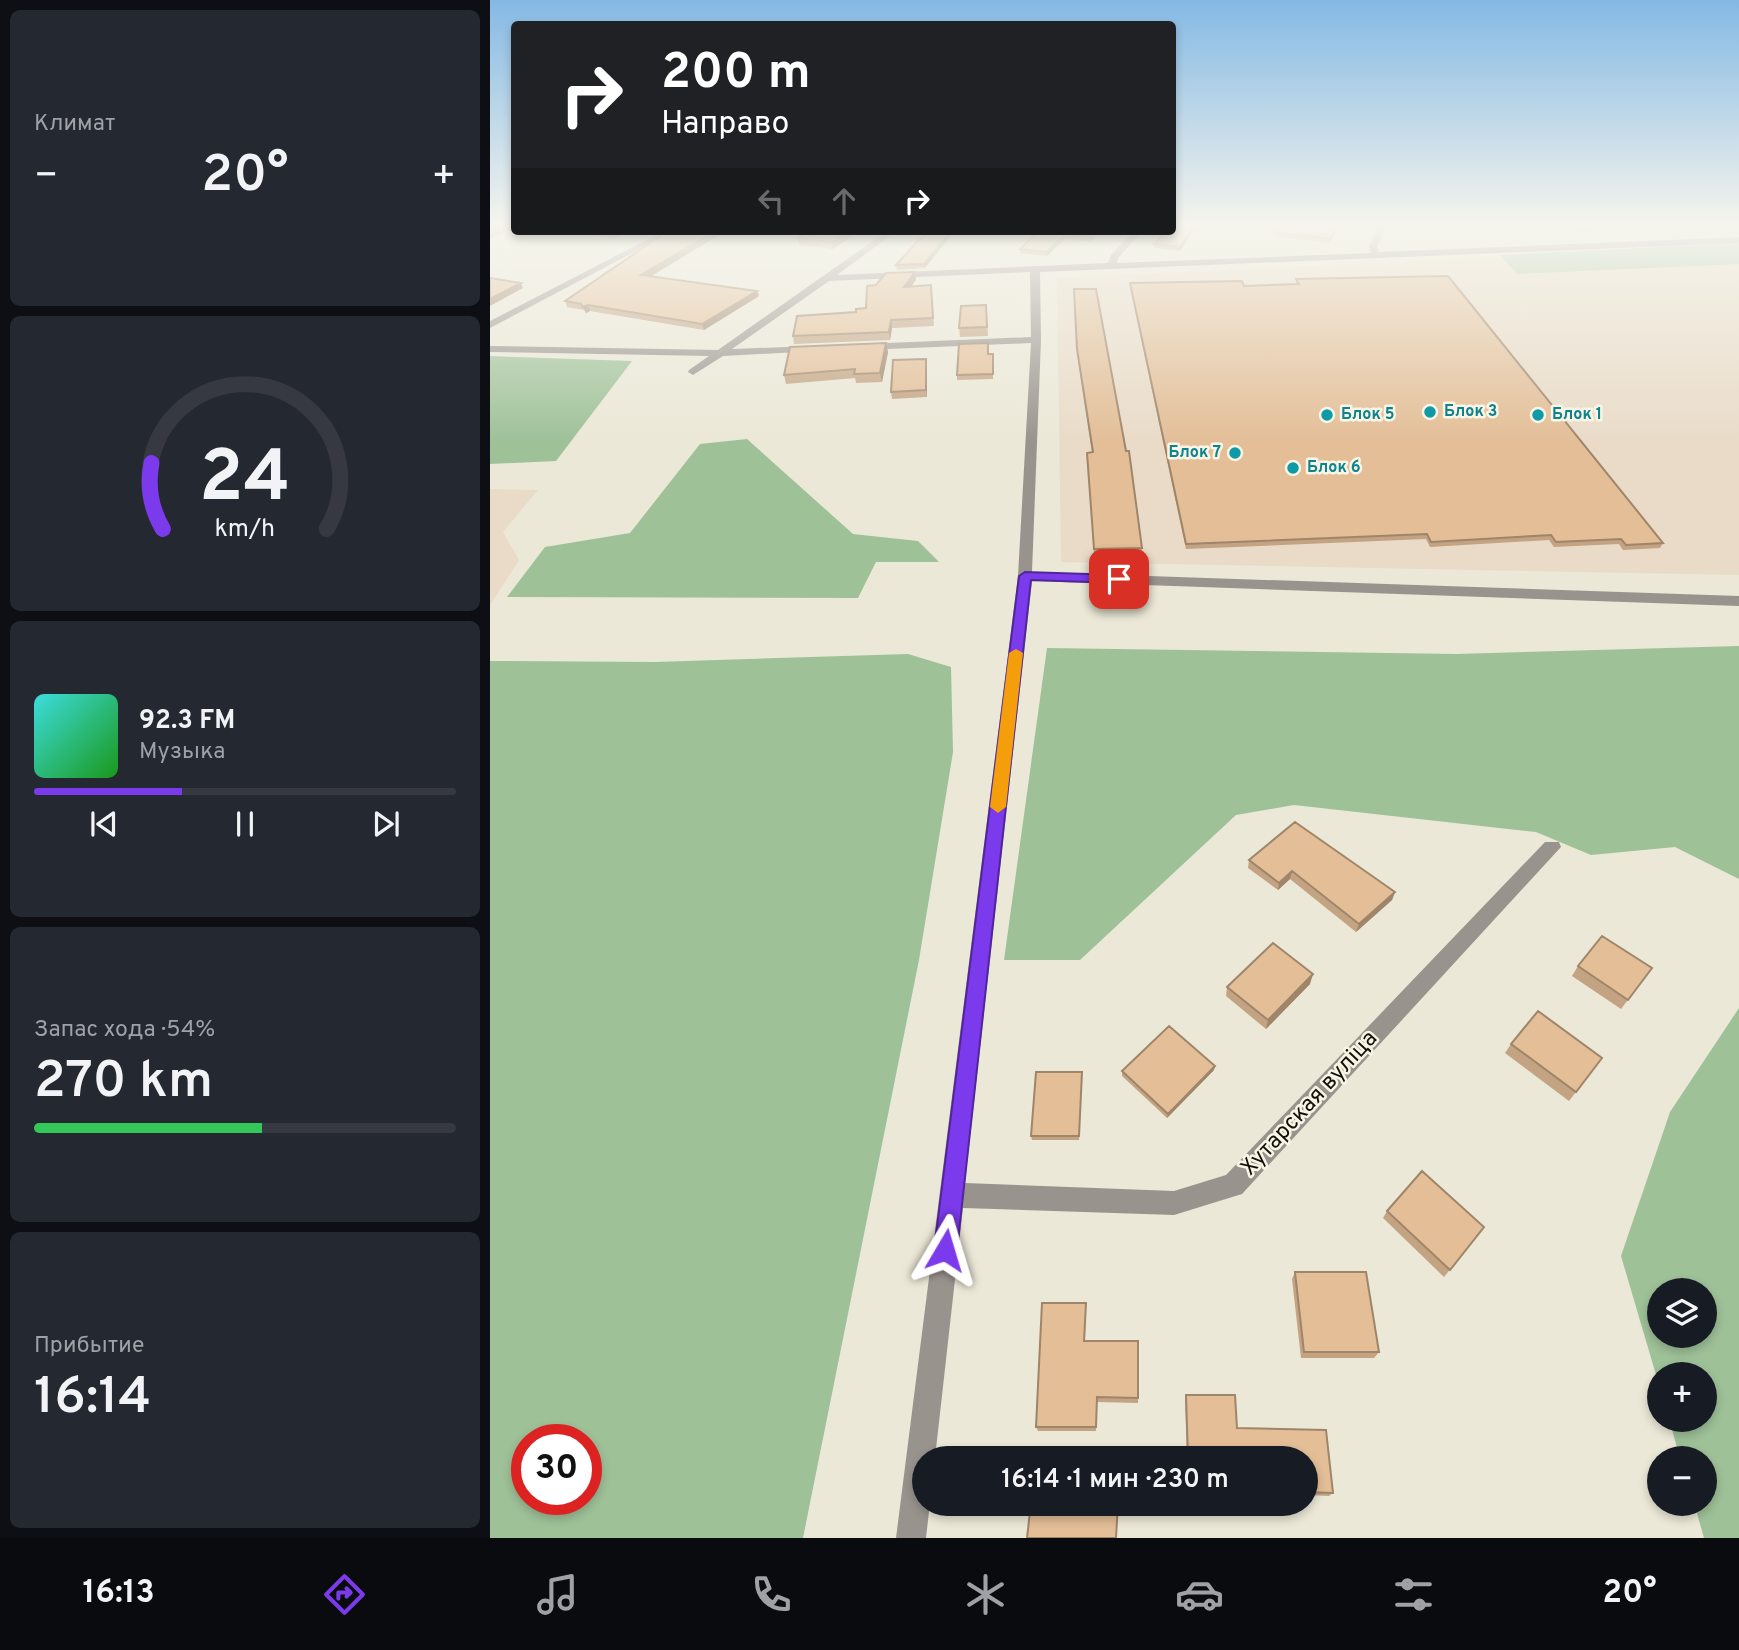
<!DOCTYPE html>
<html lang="ru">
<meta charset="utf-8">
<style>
:root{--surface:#171b24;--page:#242831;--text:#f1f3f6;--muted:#9ea1a6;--line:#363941;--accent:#7c3aed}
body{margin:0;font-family:Overpass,sans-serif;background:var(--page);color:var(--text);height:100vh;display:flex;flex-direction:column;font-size:26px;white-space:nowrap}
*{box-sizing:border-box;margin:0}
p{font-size:23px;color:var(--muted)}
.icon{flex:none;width:38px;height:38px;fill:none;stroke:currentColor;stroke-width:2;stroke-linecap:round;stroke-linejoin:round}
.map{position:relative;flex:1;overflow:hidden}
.drawer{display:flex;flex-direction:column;gap:10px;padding:10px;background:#0d0f14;width:490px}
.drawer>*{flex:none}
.banner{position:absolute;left:21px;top:21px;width:665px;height:214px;border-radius:7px;box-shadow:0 4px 10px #0003;background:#202124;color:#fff;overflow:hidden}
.fabs{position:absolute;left:1157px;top:1278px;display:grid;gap:14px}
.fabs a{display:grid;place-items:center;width:70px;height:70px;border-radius:50%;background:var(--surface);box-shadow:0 4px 10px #0003;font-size:35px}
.speed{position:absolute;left:21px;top:1424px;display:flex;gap:14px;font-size:35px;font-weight:700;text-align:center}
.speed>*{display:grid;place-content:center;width:91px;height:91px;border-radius:50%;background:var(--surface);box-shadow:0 4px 10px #0003;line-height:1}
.speed .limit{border:10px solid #d22;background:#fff;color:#111}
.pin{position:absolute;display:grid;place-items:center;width:60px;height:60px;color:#fff;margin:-30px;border-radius:14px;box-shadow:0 4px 10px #0006}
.me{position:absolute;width:77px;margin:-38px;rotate:7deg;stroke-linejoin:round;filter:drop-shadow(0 0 5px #0008)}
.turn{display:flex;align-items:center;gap:24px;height:147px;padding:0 35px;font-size:32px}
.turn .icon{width:91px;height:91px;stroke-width:2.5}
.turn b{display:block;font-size:49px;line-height:60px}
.lanes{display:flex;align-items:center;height:66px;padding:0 35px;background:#0003;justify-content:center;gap:35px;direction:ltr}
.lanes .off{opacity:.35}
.big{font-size:52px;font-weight:600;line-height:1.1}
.drawer .tile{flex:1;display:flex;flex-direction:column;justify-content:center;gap:10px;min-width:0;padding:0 24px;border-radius:10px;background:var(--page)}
.drawer .dial{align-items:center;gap:0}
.dial svg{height:182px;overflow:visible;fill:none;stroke:var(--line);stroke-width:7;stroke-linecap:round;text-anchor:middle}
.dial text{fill:var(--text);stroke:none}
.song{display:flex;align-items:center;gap:21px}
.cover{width:84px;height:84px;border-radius:10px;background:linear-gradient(135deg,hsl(180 70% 55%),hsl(120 70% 35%))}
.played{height:7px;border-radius:4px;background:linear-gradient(90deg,var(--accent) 35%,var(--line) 35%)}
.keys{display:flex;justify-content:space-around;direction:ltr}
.heat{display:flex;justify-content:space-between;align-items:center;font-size:38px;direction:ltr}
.charge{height:10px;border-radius:5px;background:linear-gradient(90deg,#34c759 54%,var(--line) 0)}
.trip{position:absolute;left:422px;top:1446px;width:406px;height:70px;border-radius:35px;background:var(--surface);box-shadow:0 4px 10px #0003;font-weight:600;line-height:70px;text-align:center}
.tab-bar{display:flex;height:112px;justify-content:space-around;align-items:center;background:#090b0e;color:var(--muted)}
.tab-bar .icon{width:49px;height:49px}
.tab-bar .active{color:var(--accent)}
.tab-bar b{font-size:32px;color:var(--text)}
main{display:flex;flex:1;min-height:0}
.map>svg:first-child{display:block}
.industrial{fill:#e9dbc8}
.green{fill:#a9c6a5}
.forest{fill:#9ec198;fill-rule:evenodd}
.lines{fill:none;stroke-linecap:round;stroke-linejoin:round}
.minor{fill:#99938e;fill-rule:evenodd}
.wall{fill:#c3a382}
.shaded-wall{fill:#9f856a}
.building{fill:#e3be97;stroke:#9f856a;stroke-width:2}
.route{fill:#7c3aed;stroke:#51269a;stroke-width:2}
.slow{fill:#f59e0b}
.culture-dot{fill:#0f9aa8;stroke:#f9f5e4;stroke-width:2.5}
.labels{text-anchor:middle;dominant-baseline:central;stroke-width:5;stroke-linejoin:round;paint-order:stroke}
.far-culture-label{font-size:16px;font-weight:bold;fill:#0d838f;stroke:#f9f5e4;text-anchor:start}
.near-street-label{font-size:23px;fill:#12100b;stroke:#f9f5e4}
</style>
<main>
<section class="drawer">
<div class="tile"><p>Климат</p>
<div class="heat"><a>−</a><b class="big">20°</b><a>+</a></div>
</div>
<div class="tile dial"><svg viewBox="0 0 100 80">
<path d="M14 69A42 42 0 1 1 86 69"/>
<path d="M14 69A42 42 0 0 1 9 40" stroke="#7c3aed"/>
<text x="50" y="56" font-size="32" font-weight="700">24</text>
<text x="50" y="72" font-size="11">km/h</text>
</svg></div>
<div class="tile">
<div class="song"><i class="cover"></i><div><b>92.3 FM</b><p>Музыка</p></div></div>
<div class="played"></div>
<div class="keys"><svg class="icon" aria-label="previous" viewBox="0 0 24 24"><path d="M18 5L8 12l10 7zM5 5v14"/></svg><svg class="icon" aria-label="pause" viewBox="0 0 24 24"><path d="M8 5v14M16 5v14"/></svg><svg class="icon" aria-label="next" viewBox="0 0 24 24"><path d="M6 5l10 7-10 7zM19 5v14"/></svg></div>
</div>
<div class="tile"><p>Запас хода · 54%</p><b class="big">270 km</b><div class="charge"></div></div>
<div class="tile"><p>Прибытие</p><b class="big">16:14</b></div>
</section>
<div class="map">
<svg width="1249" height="1538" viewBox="0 0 1249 1538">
<rect width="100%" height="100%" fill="#ebe8d7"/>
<path class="industrial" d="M1012,257L1028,274L1249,264V575L571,562L567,278Z
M0,489L48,490L13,532L29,560L0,605Z"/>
<path class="green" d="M1249,243V264L1027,274L1010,255Z"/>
<path class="forest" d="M0,356L142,361L66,461L0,464Z
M257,439L363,534L428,541L449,562H386L368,598L17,597L55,547L140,533L210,444Z
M1249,646V879L1185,847L1101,855L1046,832L804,805L746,815L590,960H514L557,648L966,654Z
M418,654L461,667L463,752L429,960L313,1538H0V661L165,662ZM96,1440V1500H37V1440Z
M1249,1008V1538H1214L1204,1503H1214V1458H1190L1179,1419H1214V1374H1169V1385L1131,1256L1180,1112ZM1169,1290H1214V1335H1169Z"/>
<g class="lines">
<path class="minor" d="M888,228H896L887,246L889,252L1249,237V243L550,272L551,340L542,572L1249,596V606L542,581L475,1183L684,1191L736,1175L1055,842H1069L1071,847L752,1194L684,1215L473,1208L445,1458H434V1503H440L436,1538H406L528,576L541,343L374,350L369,347L374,344L541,337L540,272L339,281L242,349L322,346L327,349L326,351L233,356L203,375L198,372L199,370L219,356L0,352V346L228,350L397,231H407L347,275L618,263L621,255L644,231H653L628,258L627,263L881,253L879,246Z
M174,231H184L0,328V321Z"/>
</g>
<path class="wall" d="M682,228H711L709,230H704L690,251L664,248V244Z
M785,228H860L858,231L847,230L840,243L783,236Z
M1084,228H1161L1086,232Z
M64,231H138L125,238Z
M178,231H236L160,276L267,291L269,296L214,330L100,311L96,313L94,310L77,307L75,301Z
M369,231L343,249L309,245L308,238Z
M439,231L435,268L407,270L406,265Z
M500,231H609L601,242L575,239L557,256L530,253V249L544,236Z
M806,279L1173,543L1170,548L1133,550L1129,544L1064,547L1059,540L940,547L936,539L696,549L640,287V283L754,286L806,284Z
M426,280L421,286L441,285L444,326L402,328L400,340L304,344L303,336L376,308L386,285Z
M584,289L652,548V553L604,554L597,453L602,452L587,353Z
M496,305L498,336L470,337L469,328Z
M396,343L398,352L392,382L366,383L365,378L296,384L294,375Z
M499,354L503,358V379L467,380V375Z
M436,359L437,397L402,399L401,392Z
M759,860L905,892L902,900L866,932L800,879L788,890L758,868Z
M1088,966L1162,968L1131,1009L1082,976Z
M820,984L776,1029L736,996L737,987Z
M1021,1044L1112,1058L1079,1101L1015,1053Z
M724,1070L677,1118L632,1076V1071Z
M592,1077L589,1140H542L541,1136Z
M897,1211L994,1227L954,1277L893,1218Z
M805,1272L889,1352L884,1358H811L802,1279Z
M596,1309L595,1341L648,1398V1403L607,1402L606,1431H548L546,1427Z
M696,1395H745L747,1428L836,1430L843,1493L839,1496L816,1495V1458H697L695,1399Z"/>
<path class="shaded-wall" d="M10,228H24L0,239V232Z
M703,228H704V230L690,251V247Z
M126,231H138L125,238L123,233Z
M225,231H236L153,281L151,275Z
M358,231H369L343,249L342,242Z
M461,231H465L435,268L434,264Z
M606,231H609L601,242V237Z
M574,235L575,239L557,256V252Z
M425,272L426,280L415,294L414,287Z
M31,283L33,288L0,306V299Z
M267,291L269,296L214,330L212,324Z
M98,305L100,311L96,313L93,307Z
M401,320L402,328L400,340L399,332Z
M396,343L398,352L392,382L390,373Z
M436,359L437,365V397L436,390Z
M802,871L800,879L788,890L789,883Z
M905,892L902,900L866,932L869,924Z
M823,974L820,984L776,1029L778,1020Z
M725,1066L724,1070L677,1118L678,1114Z"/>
<path class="building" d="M0,228H10L0,232Z
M682,228H703L690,247L664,244L676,231H682Z
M785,228H847L840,239L783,232Z
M178,231H225L151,275L267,291L212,324L98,305L93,307L91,304L75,301Z
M319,231H358L342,242L308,238Z
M439,231H461L434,264L406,265L426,243Z
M540,231H606L601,237L574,235L557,252L530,249L548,232Z
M425,272L414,287L441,285L443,318L401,320L399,332L303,336L307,316L366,312V309L376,308L377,286L386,285L396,273Z
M958,276L1173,543L1136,545L1131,539L1066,542L1061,535L941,542L937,534L696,544L640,283L752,281L754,286L809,284L806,279Z
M0,278L31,283L0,299Z
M584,289H606L636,451H639L652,548L604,549L597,453L603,452L587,349Z
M496,305L497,327L469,328L471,306Z
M396,343L390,373L364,374L365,369L294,375L300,347Z
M498,343V354H503V374L467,375L469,344Z
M436,359V390L401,392L403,360Z
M805,822L905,892L869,924L802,871L789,883L759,860Z
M1112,936L1162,968L1138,1000L1088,966Z
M783,943L823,974L778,1020L737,987Z
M1048,1011L1112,1058L1086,1092L1021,1044Z
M679,1026L725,1066L678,1114L632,1071Z
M546,1072H592L589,1136H541Z
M932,1171L994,1227L960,1270L897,1211Z
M805,1272H876L889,1352H814Z
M552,1303H596L594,1341H648V1398L607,1397L606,1427H546Z
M696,1395H745L747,1428L836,1430L843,1493L816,1492V1458H698Z
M541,1503H628L626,1538H537Z"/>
<linearGradient id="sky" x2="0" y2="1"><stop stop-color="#84b9e4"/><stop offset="0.51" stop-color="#f6f5ed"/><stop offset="1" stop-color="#f6f5ed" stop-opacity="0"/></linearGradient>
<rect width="1249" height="443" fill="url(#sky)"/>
<path class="route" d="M535,572L629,575L636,579L629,583L541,580L467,1250L464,1258L455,1262L447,1258L444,1250L529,576Z"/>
<path class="slow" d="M526,649L533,653L516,807L508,813L500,807L519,653Z"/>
<g class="culture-dot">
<circle cx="940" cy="412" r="7"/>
<circle cx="837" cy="415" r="7"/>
<circle cx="1048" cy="415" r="7"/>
<circle cx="745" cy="453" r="7"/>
<circle cx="803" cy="468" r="7"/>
</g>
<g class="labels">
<g class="far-culture-label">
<text x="954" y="412">Блок 3</text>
<text x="851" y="415">Блок 5</text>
<text x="1062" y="415">Блок 1</text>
<text x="731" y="453" text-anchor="end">Блок 7</text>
<text x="817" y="468">Блок 6</text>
</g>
<g class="near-street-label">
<text transform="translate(820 1104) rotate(-47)">Хутарская вуліца</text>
</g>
</g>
</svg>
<div class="fabs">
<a><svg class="icon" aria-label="layers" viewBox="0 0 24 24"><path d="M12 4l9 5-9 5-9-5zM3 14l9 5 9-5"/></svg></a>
<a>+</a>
<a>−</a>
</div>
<div class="speed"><div class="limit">30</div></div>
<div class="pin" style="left:629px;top:579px;background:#d93025"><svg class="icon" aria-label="arrive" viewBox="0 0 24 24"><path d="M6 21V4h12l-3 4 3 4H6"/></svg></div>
<svg class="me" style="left:455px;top:1250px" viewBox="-20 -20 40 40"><path d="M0-17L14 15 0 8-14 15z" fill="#7c3aed" stroke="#fff" stroke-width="4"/></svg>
<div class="trip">16:14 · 1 мин · 230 m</div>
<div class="banner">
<div class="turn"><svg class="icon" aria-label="right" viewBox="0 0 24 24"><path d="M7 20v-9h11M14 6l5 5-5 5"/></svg><div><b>200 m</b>Направо</div></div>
<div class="lanes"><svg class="icon off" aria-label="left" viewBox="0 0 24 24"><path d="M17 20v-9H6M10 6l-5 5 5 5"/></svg><svg class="icon off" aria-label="ahead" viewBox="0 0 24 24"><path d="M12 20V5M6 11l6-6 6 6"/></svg><svg class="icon" aria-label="right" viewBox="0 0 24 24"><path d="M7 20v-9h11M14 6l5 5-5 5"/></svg></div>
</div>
</div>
</main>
<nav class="tab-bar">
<b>16:13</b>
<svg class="icon active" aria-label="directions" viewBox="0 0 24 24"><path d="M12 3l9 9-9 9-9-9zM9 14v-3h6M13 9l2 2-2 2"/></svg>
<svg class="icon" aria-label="music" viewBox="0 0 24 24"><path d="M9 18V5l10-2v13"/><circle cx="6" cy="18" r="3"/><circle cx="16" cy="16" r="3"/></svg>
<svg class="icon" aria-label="phone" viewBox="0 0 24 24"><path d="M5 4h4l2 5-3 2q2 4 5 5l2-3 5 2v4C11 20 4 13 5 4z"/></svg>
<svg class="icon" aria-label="climate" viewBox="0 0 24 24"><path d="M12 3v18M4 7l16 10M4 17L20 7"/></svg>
<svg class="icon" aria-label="car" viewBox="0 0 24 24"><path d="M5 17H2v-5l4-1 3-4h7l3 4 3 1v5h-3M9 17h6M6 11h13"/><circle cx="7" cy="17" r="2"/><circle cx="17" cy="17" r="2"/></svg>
<svg class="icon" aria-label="filters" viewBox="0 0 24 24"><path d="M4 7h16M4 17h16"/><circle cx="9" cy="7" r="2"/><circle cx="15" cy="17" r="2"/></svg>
<b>20°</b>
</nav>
